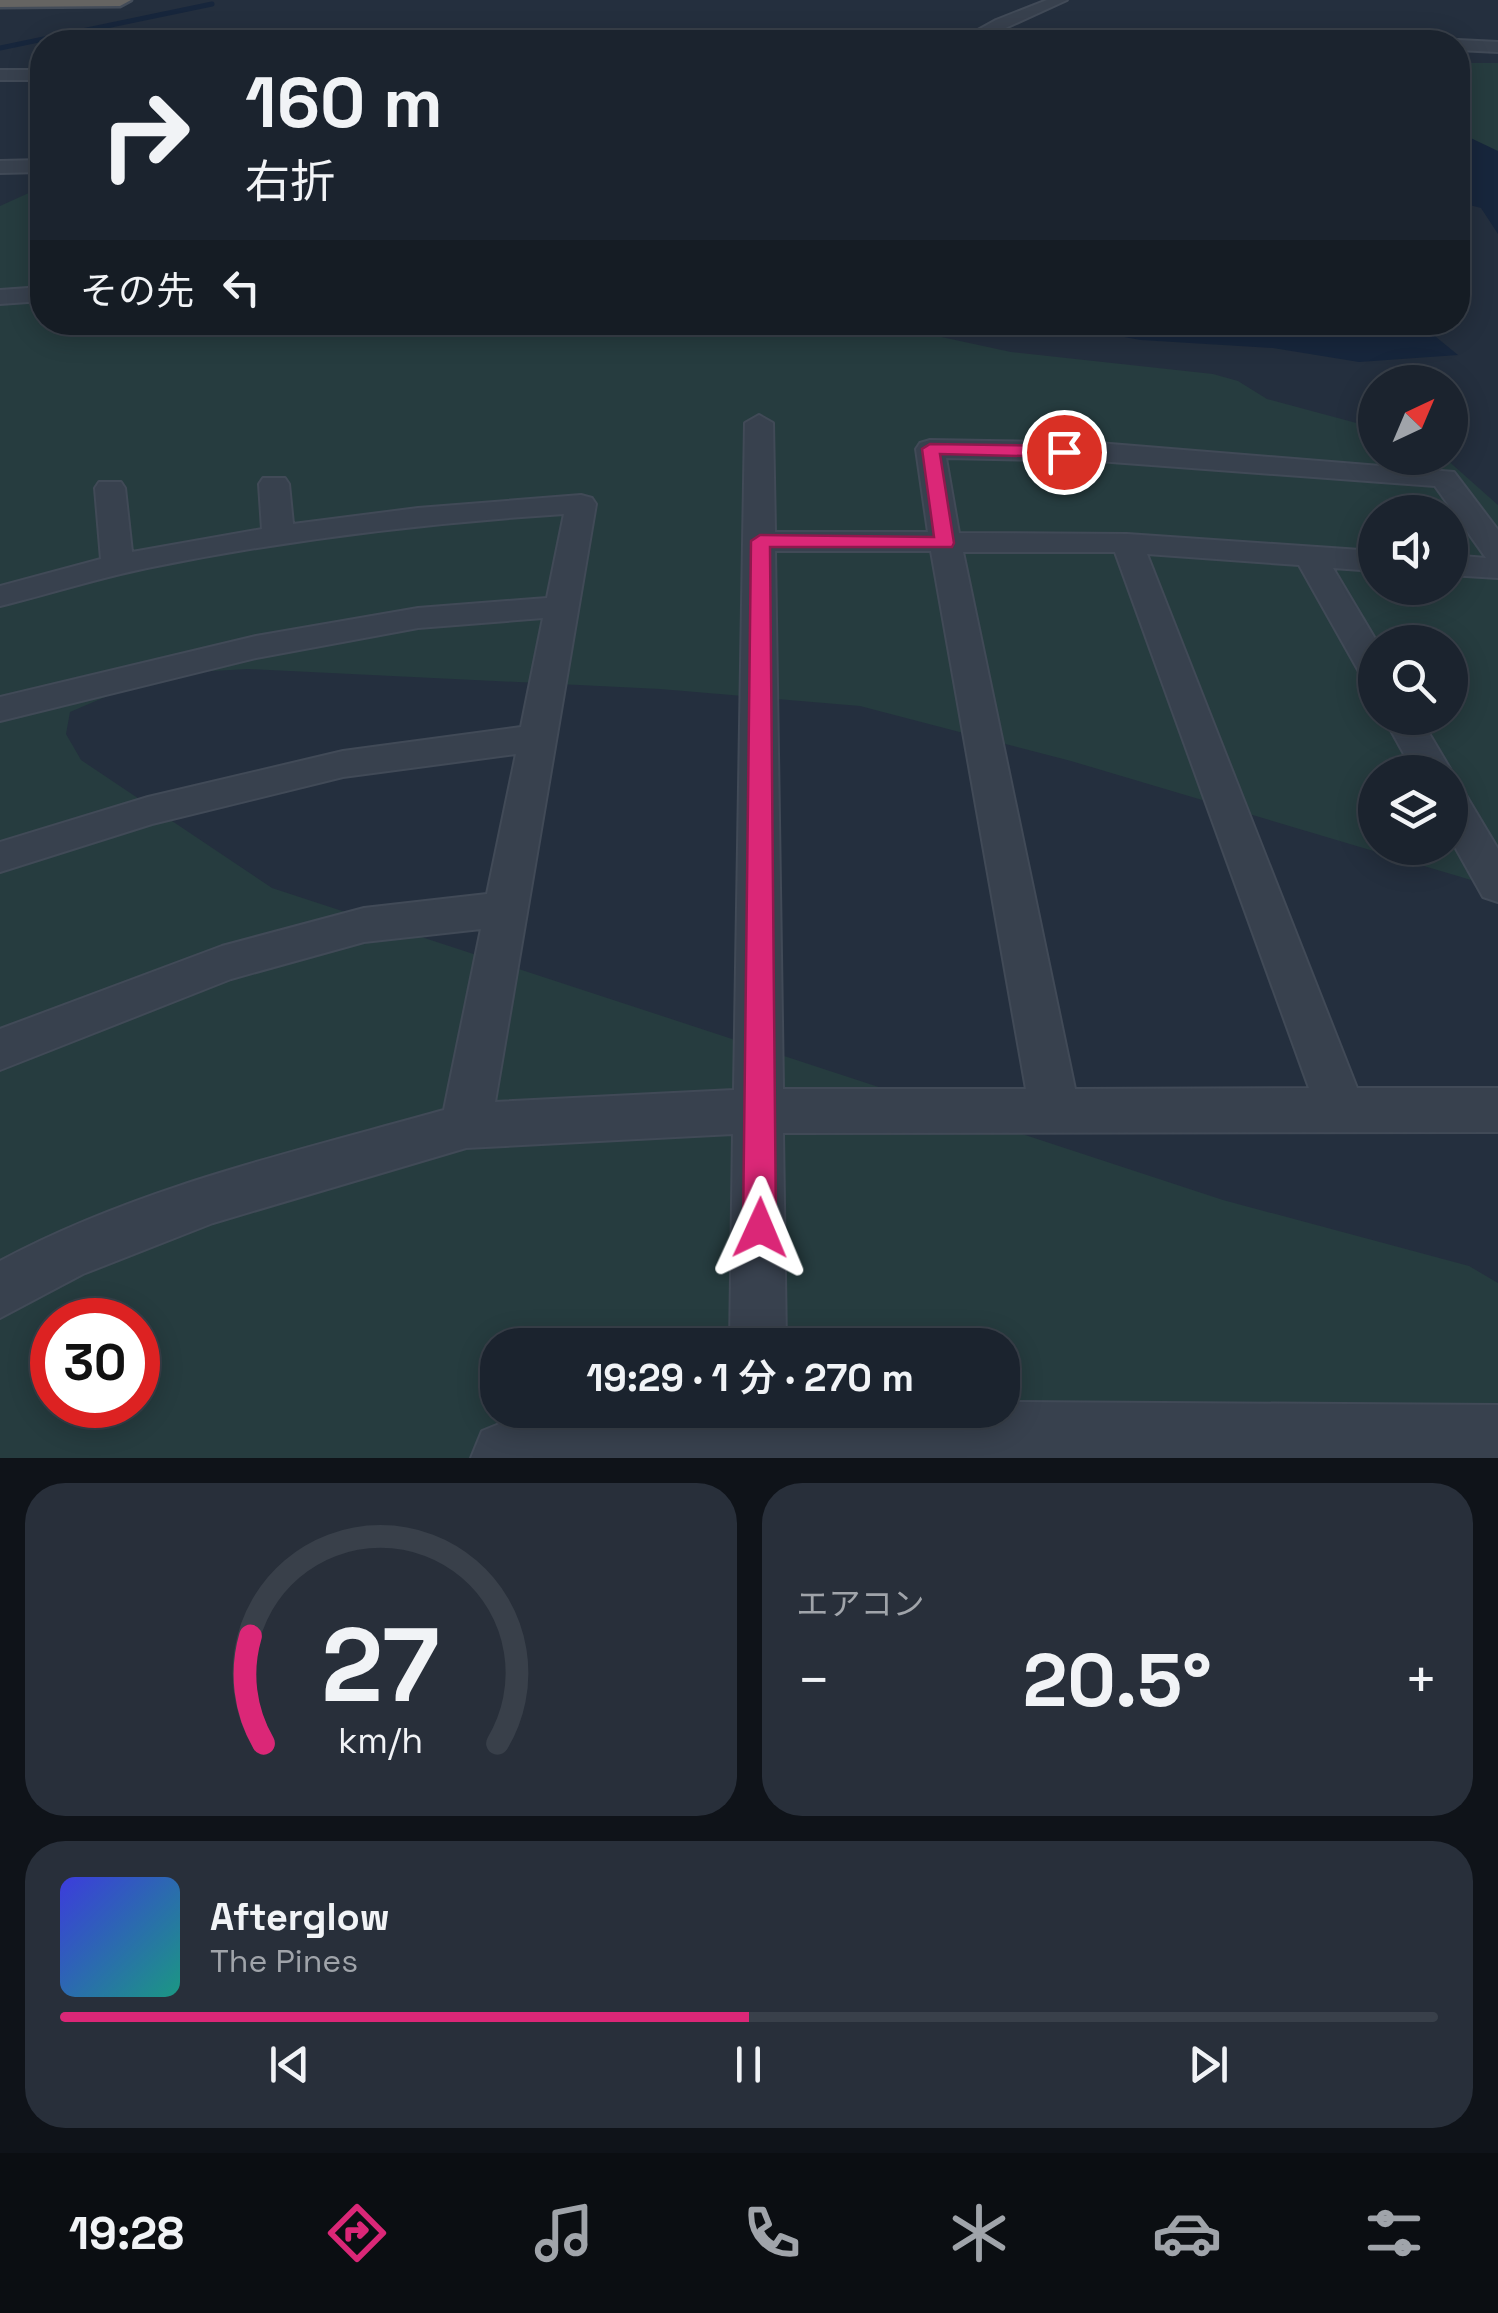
<!DOCTYPE html>
<html lang="ja">
<meta charset="utf-8">
<style>
:root{--surface:#1b232e;--page:#282f3a;--text:#f1f3f6;--muted:#a0a4aa;--line:#39404a;--accent:#db2777}
body{margin:0;font-family:"Space Grotesk","Noto Sans JP",sans-serif;background:var(--page);color:var(--text);height:100vh;display:flex;flex-direction:column;font-size:38px;white-space:nowrap}
*{box-sizing:border-box;margin:0}
p{font-size:32px;color:var(--muted)}
.icon{flex:none;width:55px;height:55px;fill:none;stroke:currentColor;stroke-width:2;stroke-linecap:round;stroke-linejoin:round}
.map{position:relative;height:1458px;overflow:hidden}
.details{display:flex;flex-direction:column;gap:25px;padding:25px;background:#0f1319;flex:1}
.details>*{flex:none}
.guide{position:absolute;left:30px;top:30px;width:1440px;height:305px;border-radius:40px;box-shadow:0 5px 25px #0003,0 0 0 2px var(--line);background:#1b232e;color:var(--text);overflow:hidden}
.needle{width:65px;rotate:44deg}
.fabs{position:absolute;left:1358px;top:365px;display:grid;gap:20px}
.fabs a{display:grid;place-items:center;width:110px;height:110px;border-radius:50%;background:var(--surface);box-shadow:0 5px 25px #0003,0 0 0 2px var(--line);font-size:50px}
.speed{position:absolute;left:30px;top:1298px;display:flex;gap:20px;font-size:50px;font-weight:700;text-align:center}
.speed>*{display:grid;place-content:center;width:130px;height:130px;border-radius:50%;background:var(--surface);box-shadow:0 5px 25px #0003,0 0 0 2px var(--line);line-height:1}
.speed .limit{border:15px solid #d22;background:#fff;color:#111}
.pin{position:absolute;display:grid;place-items:center;width:85px;height:85px;color:#fff;margin:-42px;border:5px solid #fff;border-radius:50%;box-shadow:0 2px 10px #0007}
.me{position:absolute;width:110px;margin:-55px;rotate:1deg;stroke-linejoin:round;filter:drop-shadow(0 0 8px #0008)}
.turn{display:flex;align-items:center;gap:35px;height:210px;padding:0 50px;font-size:45px}
.turn .icon{width:130px;height:130px;stroke-width:2.5}
.turn b{display:block;font-size:70px;line-height:85px}
.then{display:flex;align-items:center;height:95px;padding:0 50px;background:#0003;gap:20px;font-size:38px}
.big{font-size:75px;font-weight:600;line-height:1.1}
.details .card{flex:1;display:flex;flex-direction:column;justify-content:center;gap:15px;min-width:0;padding:0 35px;border-radius:40px;background:var(--page)}
.details .dial{align-items:center;gap:0}
.dial svg{height:260px;overflow:visible;fill:none;stroke:var(--line);stroke-width:7;stroke-linecap:round;text-anchor:middle}
.dial text{fill:var(--text);stroke:none}
.song{display:flex;align-items:center;gap:30px}
.cover{width:120px;height:120px;border-radius:15px;background:linear-gradient(135deg,hsl(240 70% 55%),hsl(170 70% 35%))}
.played{height:10px;border-radius:5px;background:linear-gradient(90deg,var(--accent) 50%,var(--line) 50%)}
.keys{display:flex;justify-content:space-around;direction:ltr}
.heat{display:flex;justify-content:space-between;align-items:center;font-size:55px;direction:ltr}
.details .tiles{flex:1;display:grid;gap:25px;grid-template-columns:1fr 1fr}
.card:last-child{grid-column:span 2}
.trip{position:absolute;left:480px;top:1328px;width:540px;height:100px;border-radius:40px;background:var(--surface);box-shadow:0 5px 25px #0003,0 0 0 2px var(--line);font-weight:600;line-height:100px;text-align:center}
.tabs{display:flex;height:160px;justify-content:space-around;align-items:center;background:#0b0e12;color:var(--muted)}
.tabs .icon{width:70px;height:70px}
.tabs .on{color:var(--accent)}
.tabs b{font-size:45px;color:var(--text)}
.map>svg:first-child{display:block}
.green{fill:#263c3f;fill-rule:evenodd}
.water{fill:#17263c}
.lines{fill:none;stroke-linecap:round;stroke-linejoin:round}
.stream{stroke:#17263c;stroke-width:5}
.minor-casing{stroke:#414a57;stroke-width:4}
.tertiary-casing{stroke:#414a57;stroke-width:4}
.trunk-casing{stroke:#434c59;stroke-width:5}
.minor{fill:#38414e;fill-rule:evenodd}
.tertiary{fill:#38414e;fill-rule:evenodd}
.trunk{fill:#656462;fill-rule:evenodd}
.route{fill:#db2777;stroke:#8e194d;stroke-width:2.5}
</style>
<div class="map">
<svg width="1498" height="1458" viewBox="0 0 1498 1458">
<rect width="100%" height="100%" fill="#242f3e"/>
<path class="green" d="M1458,63H1498V168L1458,158Z
M42,187V322L894,323L909,330L1011,352L1213,374L1238,381L1267,399L1375,428V458H1445L1498,505V888L1071,761L860,706L660,689L248,669L159,674L70,712L66,734L81,760L272,888L1223,1200L1469,1266L1498,1283V1458H0V206ZM1375,512H1450V588H1375ZM1375,642H1450V718H1375ZM1375,772H1450V848H1375ZM52,1320H138V1405H52ZM498,1345H1002V1410H498Z"/>
<path class="water" d="M1458,132L1498,151V234L1481,208L1458,202Z
M1044,323H1419L1458,355L1359,362L1273,348L1141,340Z"/>
<g class="lines">
<path class="stream" d="M0,48L212,4"/>
<defs>
<path id="minor" d="M1047,0H1067L975,42H956L996,20Z
M1458,40L1498,42V52L1458,50V42H1452Z
M0,70H42V80H0Z
M42,160V172L0,173V161Z
M42,287V301L0,304V290Z
M759,415L773,423L775,532H928L916,449L920,443L930,440L1098,443L1454,472L1498,530V578L1450,575V555L1486,558L1435,486L1098,461L946,458L959,533L1127,534L1375,551V571L1333,568L1377,642L1375,680L1362,677L1299,565L1147,554L1357,1088H1498V1132L783,1133L786,1345H730L733,1134L466,1148L213,1223L83,1274L0,1318V1261C138,1187 294,1152 444,1110L481,929L364,942L231,979L0,1070V1029L222,946L364,908L487,894L516,754L343,777L152,824L0,872V842L148,797L343,751L521,727L543,618L418,628L256,658L0,721V697L256,636L418,608L547,598L564,514C424,523 284,540 147,568C98,578 49,594 0,606V586L101,559L95,488L99,482H121L125,488L132,552L262,529L259,484L263,478H285L289,484L293,524L418,508L581,495L592,498L596,504L495,1102L734,1090L745,423ZM775,551H931L1026,1089H783ZM963,552H1115L1309,1088L1075,1089Z
M1384,718H1420L1452,772L1450,776V772H1414Z
M1450,788L1464,792L1498,849V902L1483,897L1450,838Z"/>
<path id="tertiary" d="M1002,1402L1498,1405V1458H471L482,1431L509,1420L631,1410H1002Z"/>
<path id="trunk" d="M0,0H131L120,6L0,7Z"/>
</defs>
<use href="#minor" class="minor-casing"/>
<use href="#tertiary" class="tertiary-casing"/>
<use href="#trunk" class="trunk-casing"/>
<use href="#minor" class="minor"/>
<use href="#tertiary" class="tertiary"/>
<use href="#trunk" class="trunk"/>
</g>
<path class="route" d="M930,444L1064,446L1073,452L1064,457L940,454L954,543L952,547H770L776,1228L771,1239L760,1243L748,1239L743,1228L751,541L760,535L934,537L922,449Z"/>
</svg>
<div class="fabs">
<a><svg class="needle" viewBox="-14 -14 28 28"><path d="M0-13l5 13h-10z" fill="#e53935"/><path d="M0 13l5-13h-10z" fill="#a0a4aa"/></svg></a>
<a><svg class="icon" aria-label="sound" viewBox="0 0 24 24"><path d="M4 9h4l5-4v14l-5-4H4zM17 9q2 3 0 6"/></svg></a>
<a><svg class="icon" aria-label="search" viewBox="0 0 24 24"><circle cx="10" cy="10" r="6"/><path d="M15 15l6 6"/></svg></a>
<a><svg class="icon" aria-label="layers" viewBox="0 0 24 24"><path d="M12 4l9 5-9 5-9-5zM3 14l9 5 9-5"/></svg></a>
</div>
<div class="speed"><div class="limit">30</div></div>
<div class="pin" style="left:1064px;top:452px;background:#d93025"><svg class="icon" aria-label="arrive" viewBox="0 0 24 24"><path d="M6 21V4h12l-3 4 3 4H6"/></svg></div>
<svg class="me" style="left:760px;top:1228px" viewBox="-20 -20 40 40"><path d="M0-17L14 15 0 8-14 15z" fill="#db2777" stroke="#fff" stroke-width="4"/></svg>
<div class="trip">19:29 · 1 分 · 270 m</div>
<div class="guide">
<div class="turn"><svg class="icon" aria-label="right" viewBox="0 0 24 24"><path d="M7 20v-9h11M14 6l5 5-5 5"/></svg><div><b>160 m</b>右折</div></div>
<div class="then">その先<svg class="icon" aria-label="left" viewBox="0 0 24 24"><path d="M17 20v-9H6M10 6l-5 5 5 5"/></svg></div>
</div>
</div>
<section class="details">
<div class="tiles">
<div class="card dial"><svg viewBox="0 0 100 80">
<path d="M14 69A42 42 0 1 1 86 69"/>
<path d="M14 69A42 42 0 0 1 10 36" stroke="#db2777"/>
<text x="50" y="56" font-size="32" font-weight="700">27</text>
<text x="50" y="72" font-size="11">km/h</text>
</svg></div>
<div class="card"><p>エアコン</p>
<div class="heat"><a>−</a><b class="big">20.5°</b><a>+</a></div>
</div>
<div class="card">
<div class="song"><i class="cover"></i><div><b>Afterglow</b><p>The Pines</p></div></div>
<div class="played"></div>
<div class="keys"><svg class="icon" aria-label="previous" viewBox="0 0 24 24"><path d="M18 5L8 12l10 7zM5 5v14"/></svg><svg class="icon" aria-label="pause" viewBox="0 0 24 24"><path d="M8 5v14M16 5v14"/></svg><svg class="icon" aria-label="next" viewBox="0 0 24 24"><path d="M6 5l10 7-10 7zM19 5v14"/></svg></div>
</div>
</div>
</section>
<nav class="tabs">
<b>19:28</b>
<svg class="icon on" aria-label="directions" viewBox="0 0 24 24"><path d="M12 3l9 9-9 9-9-9zM9 14v-3h6M13 9l2 2-2 2"/></svg>
<svg class="icon" aria-label="music" viewBox="0 0 24 24"><path d="M9 18V5l10-2v13"/><circle cx="6" cy="18" r="3"/><circle cx="16" cy="16" r="3"/></svg>
<svg class="icon" aria-label="phone" viewBox="0 0 24 24"><path d="M5 4h4l2 5-3 2q2 4 5 5l2-3 5 2v4C11 20 4 13 5 4z"/></svg>
<svg class="icon" aria-label="climate" viewBox="0 0 24 24"><path d="M12 3v18M4 7l16 10M4 17L20 7"/></svg>
<svg class="icon" aria-label="car" viewBox="0 0 24 24"><path d="M5 17H2v-5l4-1 3-4h7l3 4 3 1v5h-3M9 17h6M6 11h13"/><circle cx="7" cy="17" r="2"/><circle cx="17" cy="17" r="2"/></svg>
<svg class="icon" aria-label="filters" viewBox="0 0 24 24"><path d="M4 7h16M4 17h16"/><circle cx="9" cy="7" r="2"/><circle cx="15" cy="17" r="2"/></svg>
</nav>
